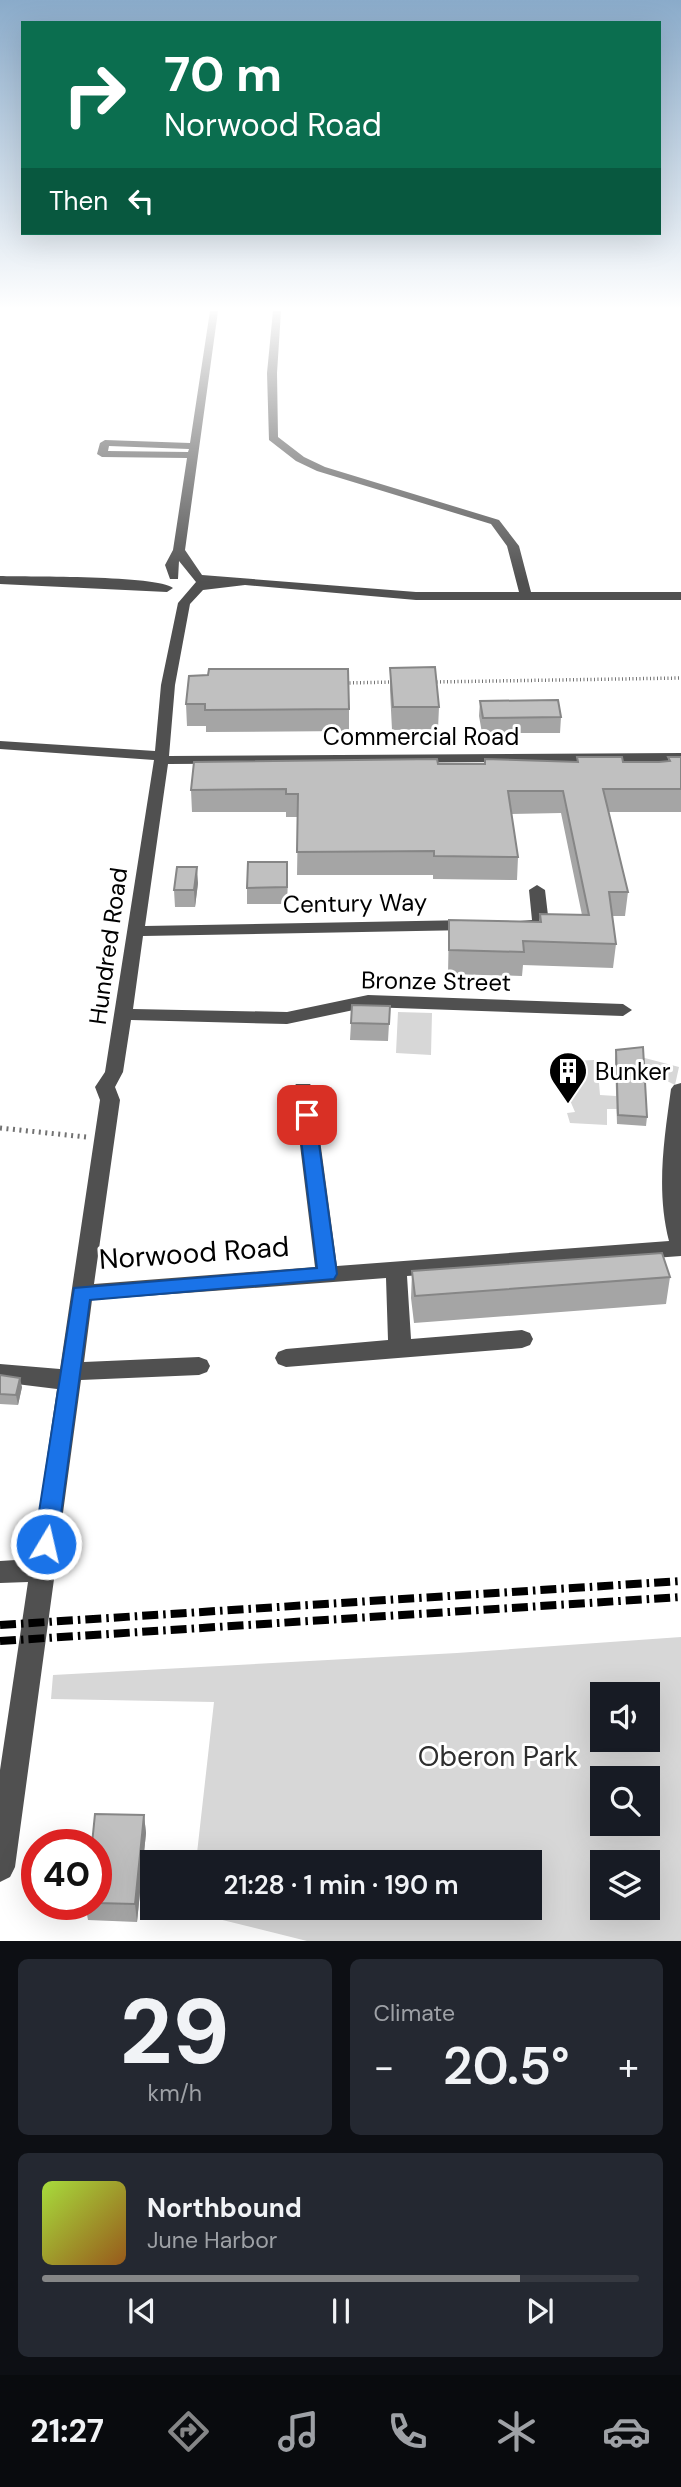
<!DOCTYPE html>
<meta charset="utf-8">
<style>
:root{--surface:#171b24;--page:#242831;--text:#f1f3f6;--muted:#9ea1a6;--line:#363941;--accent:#858687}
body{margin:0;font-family:"DM Sans",sans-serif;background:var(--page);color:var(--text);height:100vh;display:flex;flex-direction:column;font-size:26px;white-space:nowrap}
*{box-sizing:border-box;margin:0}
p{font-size:23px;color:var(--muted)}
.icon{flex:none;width:38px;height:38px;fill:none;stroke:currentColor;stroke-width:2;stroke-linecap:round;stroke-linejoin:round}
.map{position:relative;height:1941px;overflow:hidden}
.sheet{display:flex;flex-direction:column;gap:18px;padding:18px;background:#0d0f14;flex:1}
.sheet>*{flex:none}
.banner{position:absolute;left:21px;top:21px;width:640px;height:214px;border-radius:0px;box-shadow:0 7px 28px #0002;background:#0b6e4f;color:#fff;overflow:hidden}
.tools{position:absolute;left:590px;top:1682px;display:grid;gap:14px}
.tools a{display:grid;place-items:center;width:70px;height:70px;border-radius:0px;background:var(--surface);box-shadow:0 7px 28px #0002;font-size:35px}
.speed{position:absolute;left:21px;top:1829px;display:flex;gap:14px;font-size:35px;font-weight:700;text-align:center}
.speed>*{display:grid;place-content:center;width:91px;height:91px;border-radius:50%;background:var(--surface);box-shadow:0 7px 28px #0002;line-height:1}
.speed .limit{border:10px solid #d22;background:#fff;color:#111}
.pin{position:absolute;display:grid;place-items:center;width:60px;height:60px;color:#fff;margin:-30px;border-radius:14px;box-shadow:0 4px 10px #0006}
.me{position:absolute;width:77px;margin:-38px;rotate:9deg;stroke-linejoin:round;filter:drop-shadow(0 0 5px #0008)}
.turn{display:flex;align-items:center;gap:24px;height:147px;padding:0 28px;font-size:32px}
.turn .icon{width:91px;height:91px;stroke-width:2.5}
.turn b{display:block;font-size:49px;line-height:60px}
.then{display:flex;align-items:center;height:66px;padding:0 28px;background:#0003;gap:14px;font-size:26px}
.big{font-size:52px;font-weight:600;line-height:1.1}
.sheet .card{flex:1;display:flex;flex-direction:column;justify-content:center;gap:10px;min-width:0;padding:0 24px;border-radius:10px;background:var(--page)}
.sheet .dial{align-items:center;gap:0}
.dial b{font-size:91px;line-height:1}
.song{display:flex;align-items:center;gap:21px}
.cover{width:84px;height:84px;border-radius:10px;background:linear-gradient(135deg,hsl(80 70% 55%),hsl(30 70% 35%))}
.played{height:7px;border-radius:4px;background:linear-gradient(90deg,var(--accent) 80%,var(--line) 80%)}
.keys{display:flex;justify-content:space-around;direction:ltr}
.heat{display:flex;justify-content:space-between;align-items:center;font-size:38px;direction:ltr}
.sheet .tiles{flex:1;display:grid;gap:18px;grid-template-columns:1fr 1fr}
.card:last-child{grid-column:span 2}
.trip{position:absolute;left:140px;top:1850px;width:402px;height:70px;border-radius:0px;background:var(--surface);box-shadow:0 7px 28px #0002;font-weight:600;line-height:70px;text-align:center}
.dock{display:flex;height:112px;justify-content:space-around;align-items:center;background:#090b0e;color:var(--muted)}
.dock .icon{width:49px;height:49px}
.dock .selected{color:var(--accent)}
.dock b{font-size:32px;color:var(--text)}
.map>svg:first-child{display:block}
.green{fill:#d7d7d7;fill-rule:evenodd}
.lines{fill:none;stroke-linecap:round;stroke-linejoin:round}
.path-far1{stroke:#727272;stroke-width:3.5;stroke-dasharray:1 2.5;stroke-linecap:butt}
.path{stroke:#727272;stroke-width:5;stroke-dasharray:2 4.5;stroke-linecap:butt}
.minor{fill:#505050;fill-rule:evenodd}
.rail{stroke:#000;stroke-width:8;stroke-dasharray:16 5 2.5 5;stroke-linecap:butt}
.wall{fill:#a5a5a5}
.shaded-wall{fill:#868686}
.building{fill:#c0c0c0;stroke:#868686;stroke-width:2}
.route{fill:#1a73e8;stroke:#114b97;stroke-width:2}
.labels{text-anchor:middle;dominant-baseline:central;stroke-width:6;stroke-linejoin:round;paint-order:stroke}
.street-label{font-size:24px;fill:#000;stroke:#fff}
.poi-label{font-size:24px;fill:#000;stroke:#fff;text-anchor:start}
.near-street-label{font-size:28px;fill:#000;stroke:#fff}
.near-park-label{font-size:28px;fill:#2e2e2e;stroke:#fff}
</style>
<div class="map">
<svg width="681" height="1941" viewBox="0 0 681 1941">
<rect width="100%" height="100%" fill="#fff"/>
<path class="green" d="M398,1012L432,1013L431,1055L396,1053Z
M641,1057L679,1067L675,1085L641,1068L645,1067Z
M594,1060L598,1071L600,1095L616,1096L617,1109H607V1125L570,1123L567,1113L575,1112L569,1098H562L551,1062Z
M681,1637V1941H307L190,1912V1908H530V1862H196L214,1702L51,1699L53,1675L457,1653ZM648,1694V1740H602V1694ZM648,1778V1824H602V1778ZM648,1862V1908H602V1862Z"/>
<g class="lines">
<path class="path-far1" d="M433,682L681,678
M346,683L393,682"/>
<path class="path" d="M0,1128L86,1137"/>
<path class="minor" d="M210,311H218L185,550L202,575L416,592H519L507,546L491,524L317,471L296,461L269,440L267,373L273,311H281L277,373L278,437L304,457L325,467L499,520L519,546L531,592H681V600H416L245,585L203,590L190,604L175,685L169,756L681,753V761L168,764L145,926L470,920L478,925L470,930L143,936L133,1009L287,1012L368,995L623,1004L632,1010L623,1016L368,1007L287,1024L131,1020L123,1072L115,1087L120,1100L94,1284L315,1267L293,1088L296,1084H310L313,1088L337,1266L669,1241C656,1191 664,1140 671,1089L674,1085L681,1083V1256L407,1276L411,1339L522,1330L530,1333L533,1339L530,1345L522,1348L286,1367L278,1364L275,1358L278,1352L286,1349L388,1340L386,1278L92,1300L84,1362L199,1357L207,1360L210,1366L207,1372L199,1375L81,1380L15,1867L10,1877L0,1882V1770L28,1582L0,1583V1561L32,1559L57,1389L0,1382V1364L60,1369L100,1100L95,1087L105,1072L154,760L0,749V741L155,751L161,685L178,603L196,582L179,561L178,579H170L165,565L173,550L187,458L102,457L97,454L100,443L105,440L190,443ZM109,446L189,449L188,452L108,451Z
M0,576C29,577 157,575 173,588L167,592L0,584Z
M537,885L545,890L549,924L541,929H520L518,925L520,921L532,920L529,890Z"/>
<path class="rail" d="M0,1625L681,1581
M0,1641L681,1597"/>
</g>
<path class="wall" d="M390,668L439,707L438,729L392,730L390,690Z
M189,676L349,709V731L206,732V726H187L186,704Z
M480,701L561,717L560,733H482L479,716Z
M577,757L623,762L668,761V757H681V812H608L628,892L625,916H612L616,944L613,968L523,965L522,976L448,974L449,920L539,922L540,914L582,915L561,813L511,814L518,857L517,880L433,879V875H297L298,817H286V812H192L191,790L438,764H484L485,759L577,762Z
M288,879L287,904H247V888Z
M198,883L195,907H175L174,890Z
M390,1006L388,1041L350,1040L351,1023Z
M616,1050L647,1117L646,1126L617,1124L615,1059Z
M412,1271L670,1277L666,1304L414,1323L411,1298Z
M0,1375L22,1387L18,1405L0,1404Z
M144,1815L146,1833L137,1922L88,1920L85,1904H96V1844Z"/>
<path class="shaded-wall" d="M197,867L198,883L195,907L194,890Z
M20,1378L22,1387L18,1405L16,1395Z
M144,1815L146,1833L137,1922L135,1904Z"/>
<path class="building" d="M435,667L439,707H393L390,668Z
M209,669H348L349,709L205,710V704H186L189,676L208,675Z
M558,700L561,717L483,718L480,701Z
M577,757H622L623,762H659L670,761L668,757H681V789H603L628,892H609L616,944L523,941L524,952L449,950V920L541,922L540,914L589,915L563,791H508L518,857L434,856V851L297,852L298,794H286V789L191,790L194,762L437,759L438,764H485V759L578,762Z
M248,862H287V887L247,888Z
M177,867H197L194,890H174Z
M352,1005L390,1006L389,1024L351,1023Z
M643,1047L647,1117L618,1115L616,1050Z
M662,1253L670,1277L415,1296L412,1271Z
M0,1375L20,1378L16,1395L0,1394Z
M95,1814L144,1815L135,1904L96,1903V1844H92Z"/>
<linearGradient id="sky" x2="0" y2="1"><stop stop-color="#8aabca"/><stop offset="0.53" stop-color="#fff"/><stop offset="1" stop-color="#fff" stop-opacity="0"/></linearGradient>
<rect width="681" height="582" fill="url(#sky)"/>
<path class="route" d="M307,1109L315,1115L337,1274L334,1279L90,1300L57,1544L54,1551L46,1554L38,1551L34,1544L74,1288L317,1268L298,1115Z"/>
<defs>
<symbol id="building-pin" viewBox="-11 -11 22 30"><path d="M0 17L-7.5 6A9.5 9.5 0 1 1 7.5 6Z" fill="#000" stroke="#fff"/><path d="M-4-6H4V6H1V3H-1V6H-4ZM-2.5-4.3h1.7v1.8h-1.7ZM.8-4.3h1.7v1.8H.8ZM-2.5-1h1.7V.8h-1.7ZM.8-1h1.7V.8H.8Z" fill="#fff"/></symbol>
</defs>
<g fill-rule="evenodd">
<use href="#building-pin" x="546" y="1049" width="44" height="60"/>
</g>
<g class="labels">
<g class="street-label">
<text x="421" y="736">Commercial Road</text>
<text transform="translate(355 903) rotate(-1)">Century Way</text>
<text transform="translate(108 946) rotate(-82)">Hundred Road</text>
<text transform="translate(436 981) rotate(1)">Bronze Street</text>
</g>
<g class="poi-label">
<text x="595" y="1071">Bunker</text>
</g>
<g class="near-street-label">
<text transform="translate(194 1253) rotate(-4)">Norwood Road</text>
</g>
<g class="near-park-label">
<text x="498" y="1756">Oberon Park</text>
</g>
</g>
</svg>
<div class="tools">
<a><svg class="icon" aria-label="sound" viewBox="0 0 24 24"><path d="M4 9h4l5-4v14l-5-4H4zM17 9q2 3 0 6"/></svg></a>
<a><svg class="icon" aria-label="search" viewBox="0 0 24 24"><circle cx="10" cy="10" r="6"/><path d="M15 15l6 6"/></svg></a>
<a><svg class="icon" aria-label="layers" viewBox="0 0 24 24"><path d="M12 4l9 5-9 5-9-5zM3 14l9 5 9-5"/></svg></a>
</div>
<div class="speed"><div class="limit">40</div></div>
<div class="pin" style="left:307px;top:1115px;background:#d93025"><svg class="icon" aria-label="arrive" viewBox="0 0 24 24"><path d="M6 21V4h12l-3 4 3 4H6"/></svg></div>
<svg class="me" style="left:46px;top:1544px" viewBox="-20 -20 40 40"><circle r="17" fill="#1a73e8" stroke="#fff" stroke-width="3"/><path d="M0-11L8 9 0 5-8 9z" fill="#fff"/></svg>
<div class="trip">21:28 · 1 min · 190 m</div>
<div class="banner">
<div class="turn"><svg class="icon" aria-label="right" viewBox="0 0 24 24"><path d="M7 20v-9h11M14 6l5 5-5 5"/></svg><div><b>70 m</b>Norwood Road</div></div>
<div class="then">Then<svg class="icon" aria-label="left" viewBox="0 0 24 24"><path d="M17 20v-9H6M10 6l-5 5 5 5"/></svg></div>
</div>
</div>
<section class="sheet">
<div class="tiles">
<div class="card dial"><b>29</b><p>km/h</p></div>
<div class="card"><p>Climate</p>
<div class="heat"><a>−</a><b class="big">20.5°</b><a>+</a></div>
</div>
<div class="card">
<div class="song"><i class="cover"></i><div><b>Northbound</b><p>June Harbor</p></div></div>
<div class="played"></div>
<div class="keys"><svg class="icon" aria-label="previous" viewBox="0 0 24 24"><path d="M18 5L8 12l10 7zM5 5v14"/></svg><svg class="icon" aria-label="pause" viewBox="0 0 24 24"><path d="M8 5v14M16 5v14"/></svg><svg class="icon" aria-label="next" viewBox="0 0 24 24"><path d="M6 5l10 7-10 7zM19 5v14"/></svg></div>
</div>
</div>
</section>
<nav class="dock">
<b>21:27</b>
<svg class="icon selected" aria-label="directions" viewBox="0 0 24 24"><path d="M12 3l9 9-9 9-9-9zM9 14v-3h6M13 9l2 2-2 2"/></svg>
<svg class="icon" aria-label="music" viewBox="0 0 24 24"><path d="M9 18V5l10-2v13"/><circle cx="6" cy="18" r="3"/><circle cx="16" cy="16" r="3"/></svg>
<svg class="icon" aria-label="phone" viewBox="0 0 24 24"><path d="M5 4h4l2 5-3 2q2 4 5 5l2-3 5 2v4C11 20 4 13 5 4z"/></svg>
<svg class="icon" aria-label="climate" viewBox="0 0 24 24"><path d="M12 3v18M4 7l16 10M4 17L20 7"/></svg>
<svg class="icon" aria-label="car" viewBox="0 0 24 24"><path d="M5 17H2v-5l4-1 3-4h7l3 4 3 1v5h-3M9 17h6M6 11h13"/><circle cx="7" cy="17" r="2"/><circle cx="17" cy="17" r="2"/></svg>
</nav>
